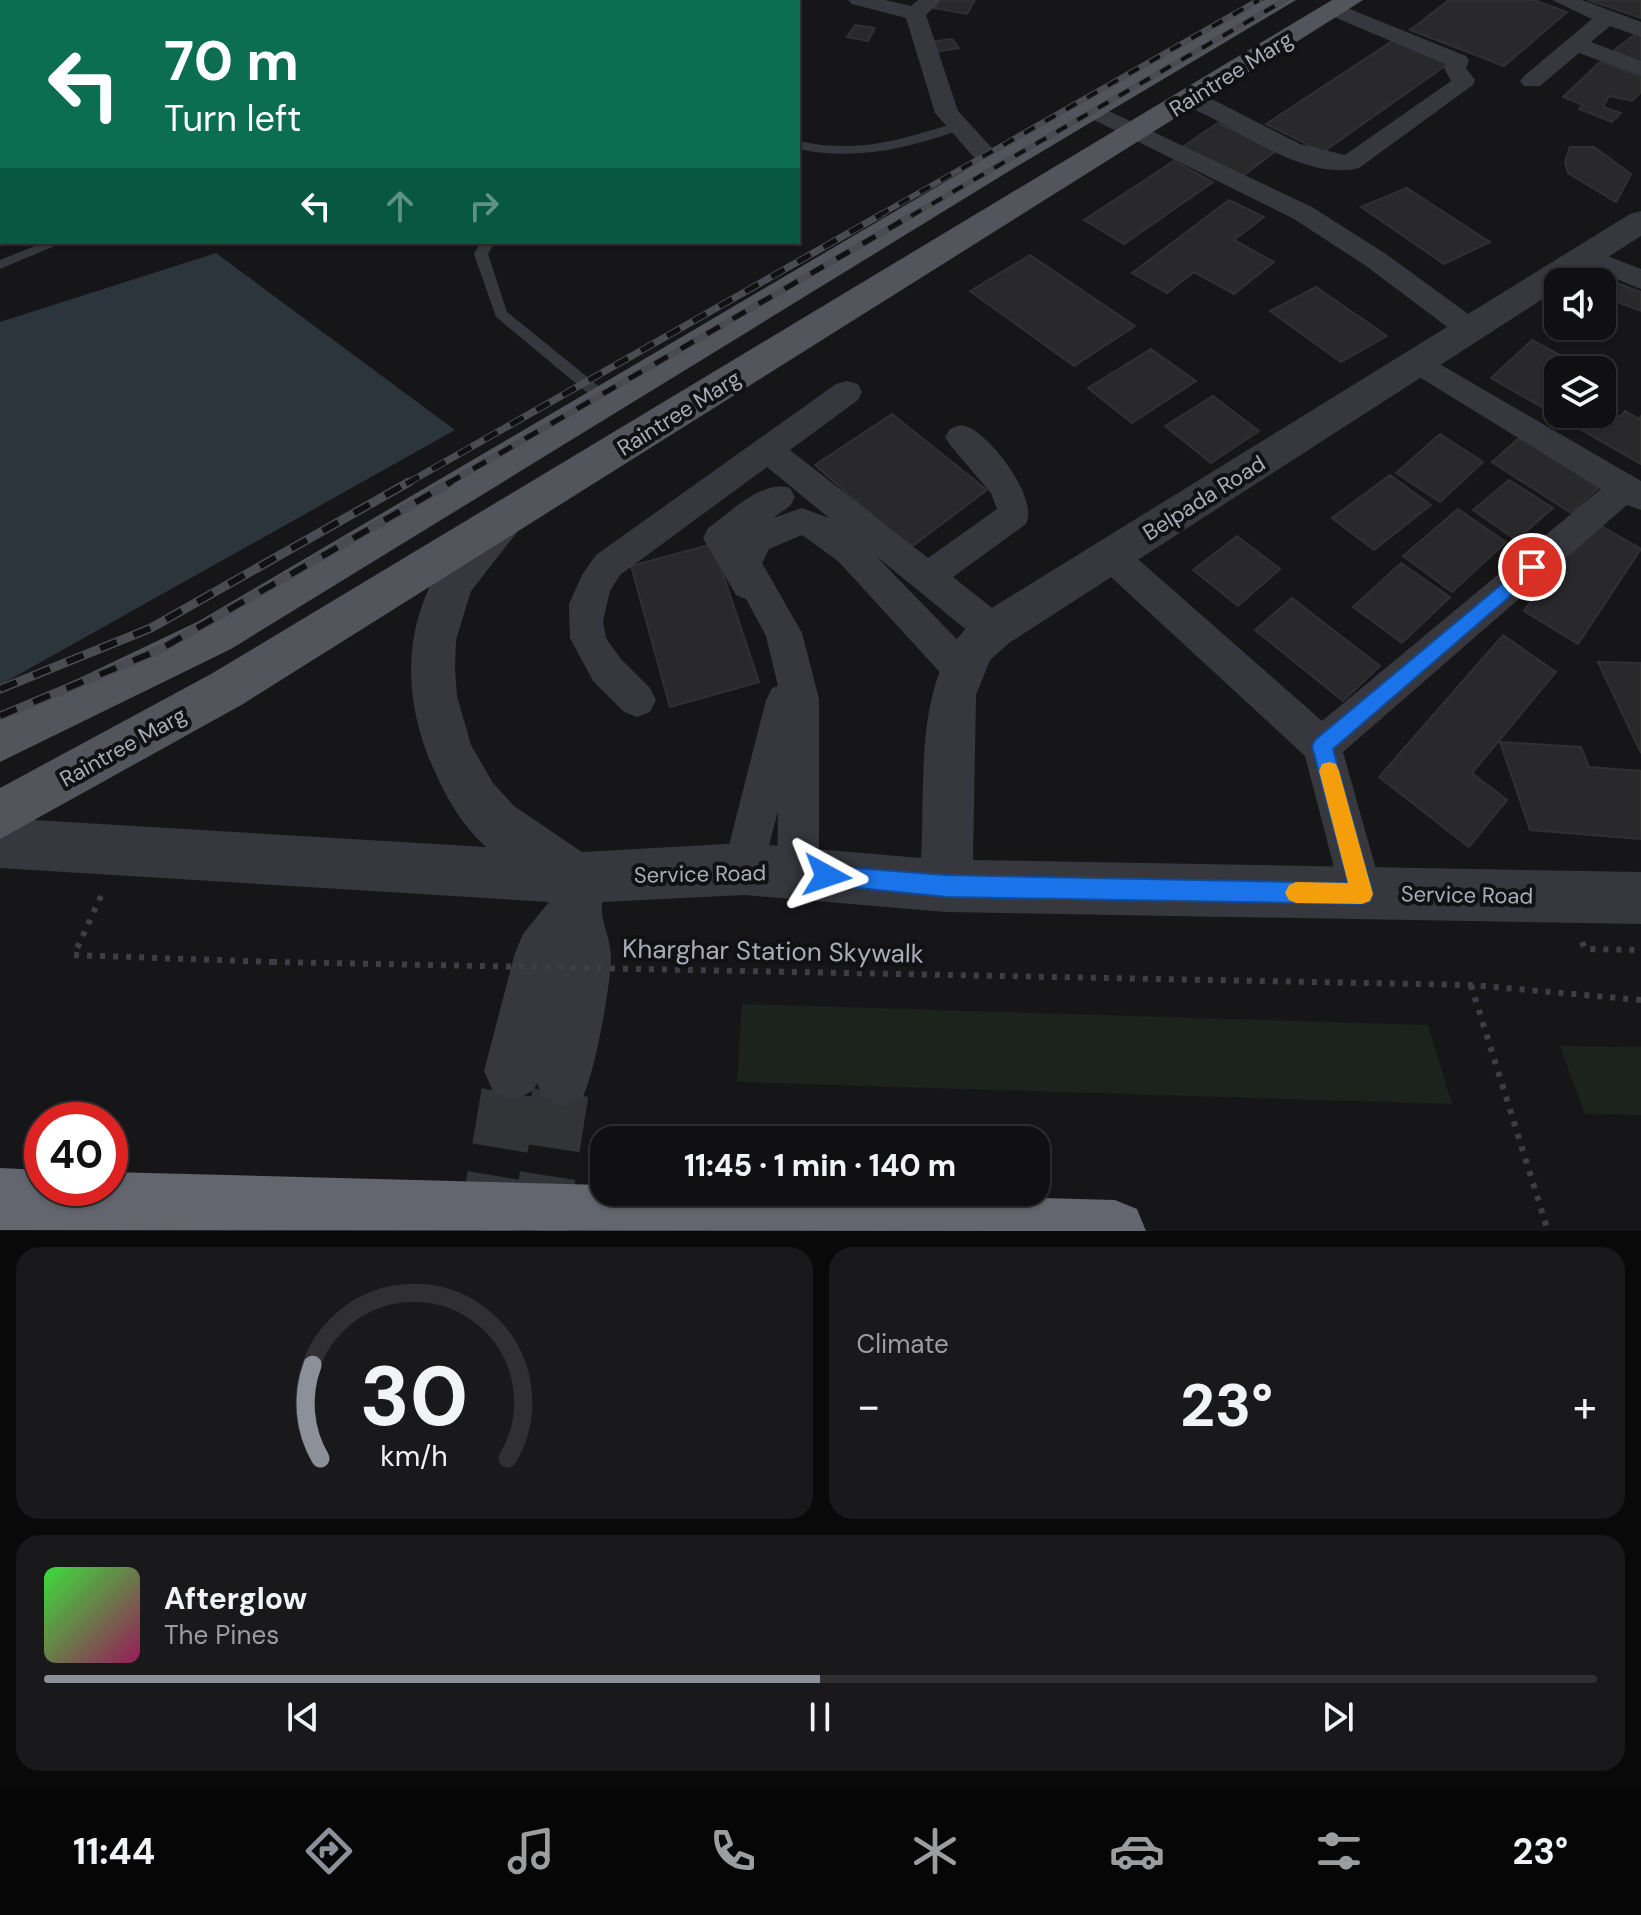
<!DOCTYPE html>
<meta charset="utf-8">
<style>
:root{--surface:#101012;--page:#19191b;--text:#f1f3f6;--muted:#9c9d9f;--line:#303032;--accent:#8c9099}
body{margin:0;font-family:"DM Sans",sans-serif;background:var(--page);color:var(--text);height:100vh;display:flex;flex-direction:column;font-size:30px;white-space:nowrap}
*{box-sizing:border-box;margin:0}
p{font-size:26px;color:var(--muted)}
.icon{flex:none;width:44px;height:44px;fill:none;stroke:currentColor;stroke-width:2;stroke-linecap:round;stroke-linejoin:round}
.map{position:relative;height:1231px;overflow:hidden}
.panel{display:flex;flex-direction:column;gap:16px;padding:16px;background:#09090a;flex:1}
.panel>*{flex:none}
.banner{position:absolute;left:0px;top:0px;width:800px;height:244px;box-shadow:0 2px 6px #0004,0 0 0 2px var(--line);background:#0b6e4f;color:#fff;overflow:hidden}
.controls{position:absolute;left:1544px;top:268px;display:grid;gap:16px}
.controls a{display:grid;place-items:center;width:72px;height:72px;border-radius:16px;background:var(--surface);box-shadow:0 2px 6px #0004,0 0 0 2px var(--line);font-size:40px}
.speed{position:absolute;left:24px;top:1102px;display:flex;gap:16px;font-size:40px;font-weight:700;text-align:center}
.speed>*{display:grid;place-content:center;width:104px;height:104px;border-radius:50%;background:var(--surface);box-shadow:0 2px 6px #0004,0 0 0 2px var(--line);line-height:1}
.speed .limit{border:12px solid #d22;background:#fff;color:#111}
.pin{position:absolute;display:grid;place-items:center;width:68px;height:68px;color:#fff;margin:-34px;border:4px solid #fff;border-radius:50%;box-shadow:0 2px 8px #0007}
.me{position:absolute;width:88px;margin:-44px;rotate:95deg;stroke-linejoin:round;filter:drop-shadow(0 0 6px #0008)}
.turn{display:flex;align-items:center;gap:28px;height:168px;padding:0 32px;font-size:36px}
.turn .icon{width:104px;height:104px;stroke-width:2.5}
.turn b{display:block;font-size:56px;line-height:68px}
.lanes{display:flex;align-items:center;height:76px;padding:0 32px;background:#0003;justify-content:center;gap:40px;direction:ltr}
.lanes .off{opacity:.35}
.big{font-size:60px;font-weight:800;line-height:1.1}
.panel .widget{flex:1;display:flex;flex-direction:column;justify-content:center;gap:12px;min-width:0;padding:0 28px;border-radius:24px;background:var(--page)}
.panel .dial{align-items:center;gap:0}
.dial svg{height:208px;overflow:visible;fill:none;stroke:var(--line);stroke-width:7;stroke-linecap:round;text-anchor:middle}
.dial text{fill:var(--text);stroke:none}
.song{display:flex;align-items:center;gap:24px}
.cover{width:96px;height:96px;border-radius:12px;background:linear-gradient(135deg,hsl(120 70% 55%),hsl(330 70% 35%))}
.played{height:8px;border-radius:4px;background:linear-gradient(90deg,var(--accent) 50%,var(--line) 50%)}
.keys{display:flex;justify-content:space-around;direction:ltr}
.heat{display:flex;justify-content:space-between;align-items:center;font-size:44px;direction:ltr}
.panel .tiles{flex:1;display:grid;gap:16px;grid-template-columns:1fr 1fr}
.widget:last-child{grid-column:span 2}
.trip{position:absolute;left:590px;top:1126px;width:460px;height:80px;border-radius:24px;background:var(--surface);box-shadow:0 2px 6px #0004,0 0 0 2px var(--line);font-weight:800;line-height:80px;text-align:center}
.menu{display:flex;height:128px;justify-content:space-around;align-items:center;background:#060607;color:var(--muted)}
.menu .icon{width:56px;height:56px}
.menu .selected{color:var(--accent)}
.menu b{font-size:36px;color:var(--text)}
.map>svg:first-child{display:block}
.green{fill:#1c231d}
.water{fill:#2c353c}
.building{fill:#29292c;stroke:#303034;stroke-width:2}
.lines{fill:none;stroke-linecap:round;stroke-linejoin:round}
.tertiary-tunnel{stroke:#333438;stroke-width:56;stroke-dasharray:56 28;stroke-linecap:butt}
.path{stroke:#3d3f44;stroke-width:6;stroke-dasharray:5 8;stroke-linecap:butt}
.service{fill:#37383d;fill-rule:evenodd}
.minor{fill:#37383d;fill-rule:evenodd}
.tertiary{fill:#37383d;fill-rule:evenodd}
.primary{fill:#53555c;fill-rule:evenodd}
.motorway{fill:#63666e;fill-rule:evenodd}
.rail-far2-casing{stroke:#4a4c52;stroke-width:6}
.rail-far1-casing{stroke:#4a4c52;stroke-width:7}
.rail-casing{stroke:#4a4c52;stroke-width:9}
.rail-far2{stroke:#111113;stroke-width:4;stroke-dasharray:12;stroke-linecap:butt}
.rail-far1{stroke:#111113;stroke-width:5;stroke-dasharray:15;stroke-linecap:butt}
.rail{stroke:#111113;stroke-width:6;stroke-dasharray:18;stroke-linecap:butt}
.path-bridge{stroke:#3d3f44;stroke-width:6;stroke-dasharray:5 8;stroke-linecap:butt}
.route{fill:#1a73e8;stroke:#114b97;stroke-width:2}
.slow{fill:#f59e0b}
.labels{text-anchor:middle;dominant-baseline:central;stroke-width:8;stroke-linejoin:round;paint-order:stroke}
.street-label{font-size:22px;fill:#a8adb8;stroke:#111113}
.near-street-label{font-size:26px;fill:#a8adb8;stroke:#111113}
</style>
<div class="map">
<svg width="1641" height="1231" viewBox="0 0 1641 1231">
<rect width="100%" height="100%" fill="#161618"/>
<path class="green" d="M225,0H742L221,2Z
M742,1004L1428,1025L1452,1104L737,1082Z
M1560,1046L1641,1047V1115L1585,1114Z"/>
<path class="water" d="M216,253L455,430L0,685V322Z"/>
<path class="building" d="M939,0H975L967,14L934,8Z
M1449,0H1534L1567,12L1504,66L1410,30Z
M1588,0H1641V18Z
M855,25L875,28L868,41L847,37Z
M1637,33L1641,35V62L1613,51Z
M1397,38L1452,61L1323,152L1266,124Z
M952,39L959,48L935,52L928,42Z
M1600,62L1641,77V92L1632,101L1609,96L1603,107L1621,113L1612,122L1579,109L1583,105L1563,97Z
M1218,123L1276,151L1240,178L1181,148Z
M1570,147H1594L1631,174L1616,202L1568,173L1565,162Z
M1174,161L1213,182L1124,244L1084,220Z
M1407,188L1490,242L1444,264L1361,207Z
M1229,200L1264,217L1234,240L1274,262L1234,294L1194,272L1167,293L1132,273Z
M1030,255L1135,326L1074,366L970,291Z
M1594,274L1641,292V311L1602,296V282H1590Z
M1316,287L1387,336L1341,362L1270,311Z
M1532,340L1587,370H1558V414H1602V407L1620,417L1625,411L1639,419L1641,416V464L1491,378Z
M1151,349L1196,381L1132,423L1088,388Z
M1213,396L1259,431L1211,463L1165,426Z
M892,414L987,490L910,548L815,465Z
M1440,434L1483,462L1440,502L1396,473Z
M1520,437L1599,488L1571,513L1492,462Z
M1390,475L1431,505L1374,550L1332,518Z
M1509,480L1553,508L1516,540L1473,510Z
M1458,509L1506,542L1452,592L1403,556Z
M1589,519L1641,549L1578,644L1524,611Z
M1237,536L1280,569L1238,606L1193,570Z
M713,544L759,682L670,707L631,566Z
M1401,563L1450,597L1402,643L1353,607Z
M1292,598L1380,666L1343,701L1255,630Z
M1503,635L1556,672L1472,773L1507,800L1469,847L1379,777Z
M1598,662L1641,663V753Z
M1500,742L1581,747L1589,767L1641,771V839L1530,830Z"/>
<g class="lines">
<path class="tertiary-tunnel" d="M486,1231L513,1071
M539,1231L563,1077"/>
<path class="path" d="M101,896L74,955L272,962
M1582,942L1585,949L1641,950
M1471,985L1548,1231"/>
<path class="service" d="M0,0H9L2,2L0,6Z
M0,27H2V33H0Z
M956,123L962,127L960,130C906,149 855,161 798,149V141C859,154 898,140 956,123Z
M45,242H64L0,269V260Z
M481,242H495L488,254L507,312L612,397L615,401L612,405H602L496,317L474,254Z"/>
<path class="minor" d="M157,0H180L155,2Z
M848,0H885L911,6L918,0H941L926,15L958,111L1004,161L1008,166L1004,171H986L935,113L906,18L852,4Z
M1552,0H1582L1641,22V37L1610,26L1591,42L1641,61V76L1579,53L1540,86H1524L1520,81L1524,76L1592,19Z
M1335,3L1466,56L1469,61L1466,68L1475,80L1473,85L1359,168C1311,180 1252,140 1212,118C1201,112 1187,108 1180,98L1192,91L1200,93L1300,144L1345,155L1451,81L1444,68L1445,64L1327,14L1324,9L1327,4Z
M0,100H2L0,115Z
M1092,103L1312,207L1386,254L1478,321L1483,328L1478,335L1468,338L1458,335L1366,266L1294,219L1084,115L1080,110Z
M1587,248L1641,269V289L1577,263L1573,257L1577,251Z
M1419,352L1641,481V510L1627,505L1343,752L1383,894L1377,909L1362,915L1347,909L1341,894L1305,756L1099,566L1094,556L1099,546L1111,542L1123,546L1322,721L1601,489L1408,370L1404,363L1408,356Z
M847,381L858,384L862,392L858,400L790,450L928,558L997,509L991,493L950,445L945,437L950,429C957,426 961,424 968,427C992,437 1039,499 1026,524L953,577L1006,619L1011,630L1006,641L993,646L980,641L876,556L974,657L980,669L974,681L961,685L948,681L838,561L802,535L769,549L762,563L802,633L819,699V874L813,889L798,895L783,889L777,874L778,811L759,884L744,890L729,884L723,869L766,700L772,688L778,686L766,636L746,599L736,595L703,538L708,528C730,513 762,479 790,488L795,497L790,506L773,518L802,508L829,518L767,467L620,575L610,591L603,621L606,638L620,658L650,688L656,700L650,712L637,717L624,712L593,681L570,638L569,604L582,575L596,555L836,384Z"/>
<path class="tertiary" d="M1641,211V236L1569,282H1558V289L1009,643L990,660L976,695L973,860L1641,872V924L946,912L744,895L602,902C600,922 611,938 611,957C610,990 596,1067 583,1097L563,1106L543,1097L537,1083L533,1091L513,1100L493,1091L484,1071L515,953L523,934L549,902L0,868V818L486,847C463,826 448,801 435,772C396,688 403,599 469,531C485,514 495,501 520,509L526,521L471,591L456,640L455,668L457,696L471,745L493,783L514,806L582,852L744,843L921,858C926,778 912,674 977,617L1630,214Z"/>
<path class="primary" d="M1264,0H1296L1006,173L231,649L0,762V716L199,621L984,159Z
M1332,0H1363L243,704L0,839V788L211,674Z"/>
<path class="motorway" d="M0,1168L42,1170V1188H110V1172L604,1185V1192H835L1115,1200L1137,1209L1146,1231L0,1230Z"/>
<defs>
<path id="rail-far2" d="M878,216L1259,0
M911,216L1285,0"/>
<path id="rail-far1" d="M406,484L882,214
M447,484L914,214"/>
<path id="rail" d="M0,689L151,628L409,482
M0,716L159,650L451,482"/>
</defs>
<use href="#rail-far2" class="rail-far2-casing"/>
<use href="#rail-far1" class="rail-far1-casing"/>
<use href="#rail" class="rail-casing"/>
<use href="#rail-far2" class="rail-far2"/>
<use href="#rail-far1" class="rail-far1"/>
<use href="#rail" class="rail"/>
<path class="path-bridge" d="M272,962L1471,985L1641,1000"/>
</g>
<path class="route" d="M1532,559L1540,567L1538,572L1333,749L1373,894L1370,901L1362,904L946,897L820,884L817,876L820,869L827,866L946,875L1348,883L1312,746L1315,740Z"/>
<path class="slow" d="M1329,762L1336,764L1339,771L1373,894L1370,901L1362,904L1296,903L1289,900L1285,893L1289,885L1296,882L1348,883L1319,771L1322,764Z"/>
<g class="labels">
<g class="street-label">
<text transform="translate(1231 74) rotate(-32)">Raintree Marg</text>
<text transform="translate(679 413) rotate(-32)">Raintree Marg</text>
<text transform="translate(1204 498) rotate(-32)">Belpada Road</text>
<text transform="translate(123 747) rotate(-29)">Raintree Marg</text>
<text transform="translate(700 874) rotate(-1)">Service Road</text>
<text transform="translate(1467 895) rotate(1)">Service Road</text>
</g>
<g class="near-street-label">
<text transform="translate(773 951) rotate(1)">Kharghar Station Skywalk</text>
</g>
</g>
</svg>
<div class="controls">
<a><svg class="icon" aria-label="sound" viewBox="0 0 24 24"><path d="M4 9h4l5-4v14l-5-4H4zM17 9q2 3 0 6"/></svg></a>
<a><svg class="icon" aria-label="layers" viewBox="0 0 24 24"><path d="M12 4l9 5-9 5-9-5zM3 14l9 5 9-5"/></svg></a>
</div>
<div class="speed"><div class="limit">40</div></div>
<div class="pin" style="left:1532px;top:567px;background:#d93025"><svg class="icon" aria-label="arrive" viewBox="0 0 24 24"><path d="M6 21V4h12l-3 4 3 4H6"/></svg></div>
<svg class="me" style="left:827px;top:876px" viewBox="-20 -20 40 40"><path d="M0-17L14 15 0 8-14 15z" fill="#1a73e8" stroke="#fff" stroke-width="4"/></svg>
<div class="trip">11:45 · 1 min · 140 m</div>
<div class="banner">
<div class="turn"><svg class="icon" aria-label="left" viewBox="0 0 24 24"><path d="M17 20v-9H6M10 6l-5 5 5 5"/></svg><div><b>70 m</b>Turn left</div></div>
<div class="lanes"><svg class="icon" aria-label="left" viewBox="0 0 24 24"><path d="M17 20v-9H6M10 6l-5 5 5 5"/></svg><svg class="icon off" aria-label="ahead" viewBox="0 0 24 24"><path d="M12 20V5M6 11l6-6 6 6"/></svg><svg class="icon off" aria-label="right" viewBox="0 0 24 24"><path d="M7 20v-9h11M14 6l5 5-5 5"/></svg></div>
</div>
</div>
<section class="panel">
<div class="tiles">
<div class="widget dial"><svg viewBox="0 0 100 80">
<path d="M14 69A42 42 0 1 1 86 69"/>
<path d="M14 69A42 42 0 0 1 11 33" stroke="#8c9099"/>
<text x="50" y="56" font-size="32" font-weight="700">30</text>
<text x="50" y="72" font-size="11">km/h</text>
</svg></div>
<div class="widget"><p>Climate</p>
<div class="heat"><a>−</a><b class="big">23°</b><a>+</a></div>
</div>
<div class="widget">
<div class="song"><i class="cover"></i><div><b>Afterglow</b><p>The Pines</p></div></div>
<div class="played"></div>
<div class="keys"><svg class="icon" aria-label="previous" viewBox="0 0 24 24"><path d="M18 5L8 12l10 7zM5 5v14"/></svg><svg class="icon" aria-label="pause" viewBox="0 0 24 24"><path d="M8 5v14M16 5v14"/></svg><svg class="icon" aria-label="next" viewBox="0 0 24 24"><path d="M6 5l10 7-10 7zM19 5v14"/></svg></div>
</div>
</div>
</section>
<nav class="menu">
<b>11:44</b>
<svg class="icon selected" aria-label="directions" viewBox="0 0 24 24"><path d="M12 3l9 9-9 9-9-9zM9 14v-3h6M13 9l2 2-2 2"/></svg>
<svg class="icon" aria-label="music" viewBox="0 0 24 24"><path d="M9 18V5l10-2v13"/><circle cx="6" cy="18" r="3"/><circle cx="16" cy="16" r="3"/></svg>
<svg class="icon" aria-label="phone" viewBox="0 0 24 24"><path d="M5 4h4l2 5-3 2q2 4 5 5l2-3 5 2v4C11 20 4 13 5 4z"/></svg>
<svg class="icon" aria-label="climate" viewBox="0 0 24 24"><path d="M12 3v18M4 7l16 10M4 17L20 7"/></svg>
<svg class="icon" aria-label="car" viewBox="0 0 24 24"><path d="M5 17H2v-5l4-1 3-4h7l3 4 3 1v5h-3M9 17h6M6 11h13"/><circle cx="7" cy="17" r="2"/><circle cx="17" cy="17" r="2"/></svg>
<svg class="icon" aria-label="filters" viewBox="0 0 24 24"><path d="M4 7h16M4 17h16"/><circle cx="9" cy="7" r="2"/><circle cx="15" cy="17" r="2"/></svg>
<b>23°</b>
</nav>
